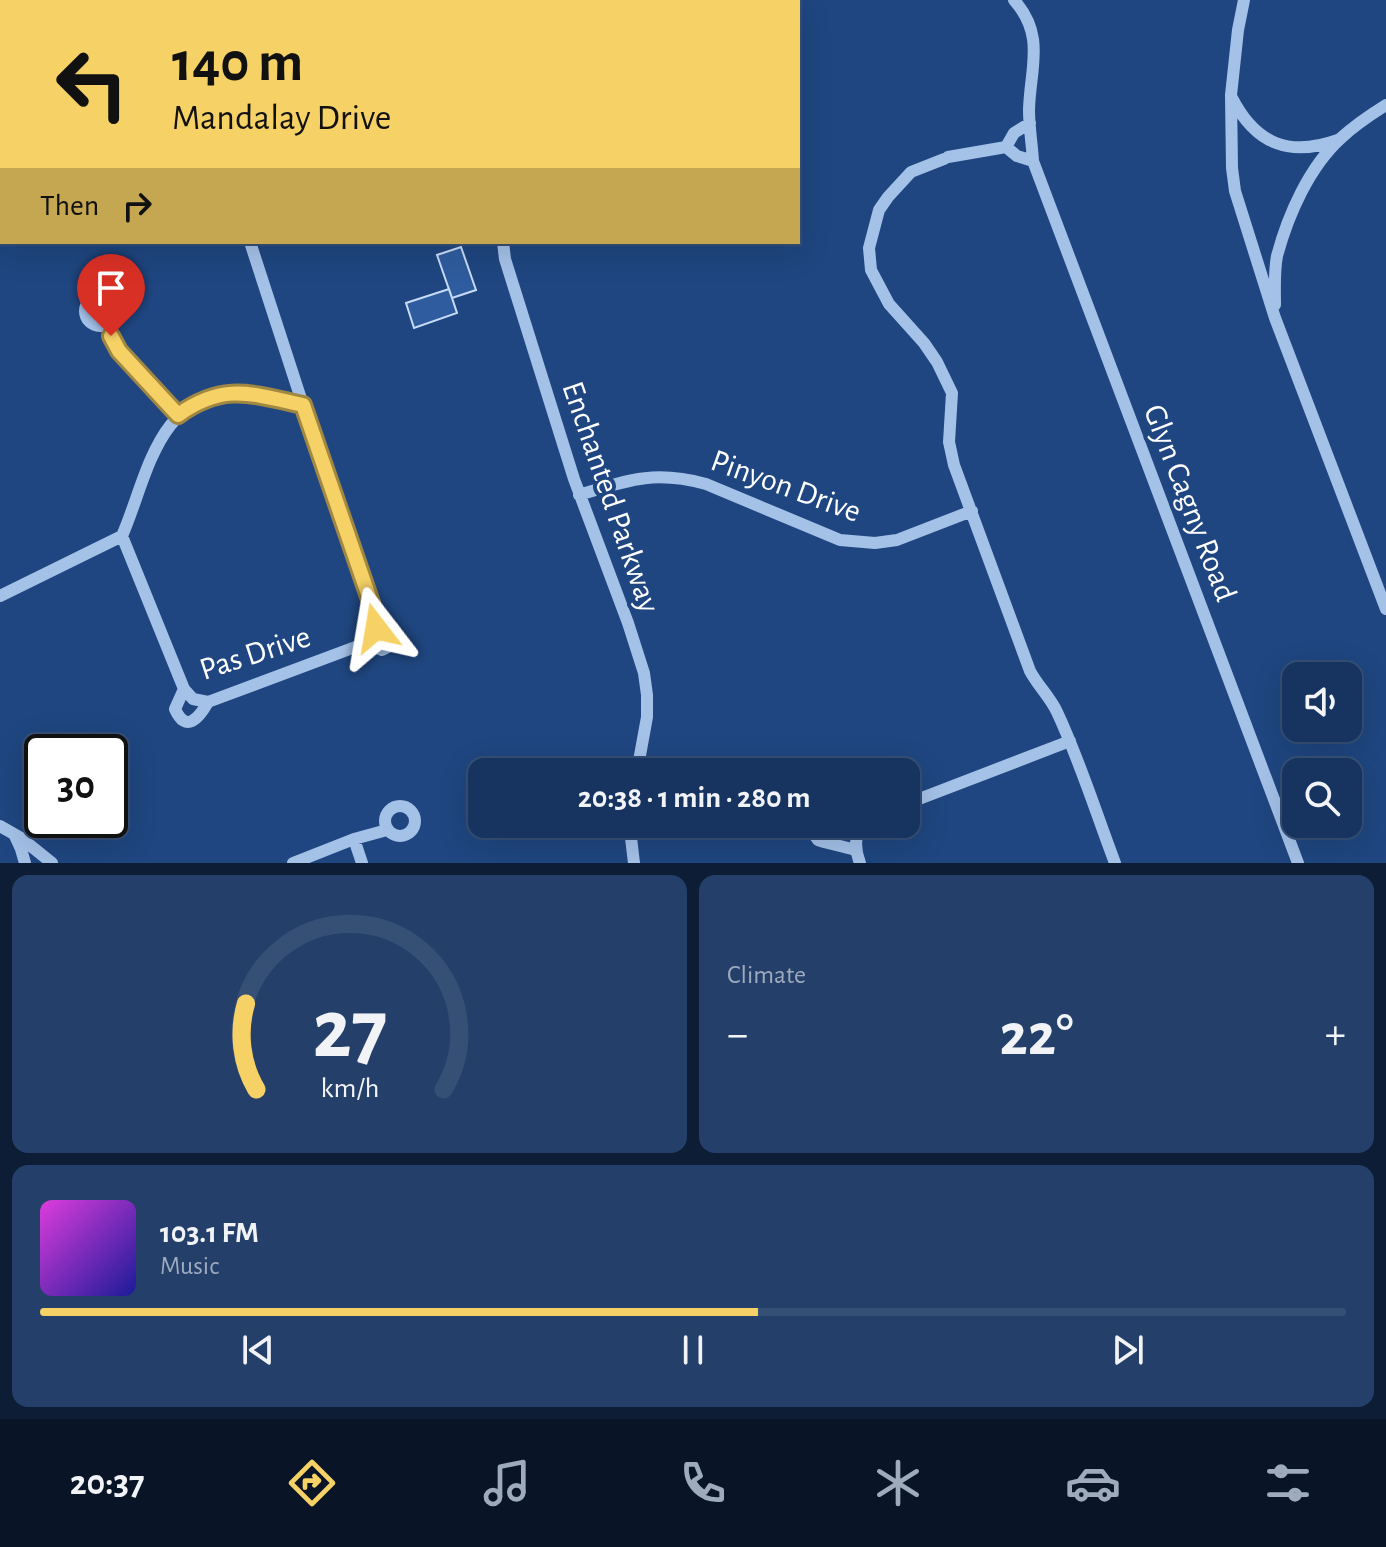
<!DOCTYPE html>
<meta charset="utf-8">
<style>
:root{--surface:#173460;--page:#243f69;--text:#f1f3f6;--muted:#9eaabd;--line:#364f75;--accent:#f6d165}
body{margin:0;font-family:"Alegreya Sans",sans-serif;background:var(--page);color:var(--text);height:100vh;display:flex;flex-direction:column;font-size:30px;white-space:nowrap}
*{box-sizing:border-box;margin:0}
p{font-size:26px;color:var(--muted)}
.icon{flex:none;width:44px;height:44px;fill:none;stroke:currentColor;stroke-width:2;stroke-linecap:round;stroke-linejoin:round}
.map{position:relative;height:863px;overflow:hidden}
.details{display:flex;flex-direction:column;gap:12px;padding:12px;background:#0d1d35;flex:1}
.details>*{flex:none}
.banner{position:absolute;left:0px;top:0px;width:800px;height:244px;box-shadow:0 8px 32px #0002,0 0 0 2px var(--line);background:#f6d165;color:#111;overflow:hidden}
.tools{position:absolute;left:1282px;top:662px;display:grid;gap:16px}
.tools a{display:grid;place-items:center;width:80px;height:80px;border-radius:16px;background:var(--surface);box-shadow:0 8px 32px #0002,0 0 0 2px var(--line);font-size:40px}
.speed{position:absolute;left:24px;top:734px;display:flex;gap:16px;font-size:40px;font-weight:700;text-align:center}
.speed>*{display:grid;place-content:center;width:104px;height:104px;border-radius:50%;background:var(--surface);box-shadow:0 8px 32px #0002,0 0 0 2px var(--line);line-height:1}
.speed .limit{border:4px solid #111;border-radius:12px;background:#fff;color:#111}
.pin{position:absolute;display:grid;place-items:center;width:68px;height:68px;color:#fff;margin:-82px -34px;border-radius:50% 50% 50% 0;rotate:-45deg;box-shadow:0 0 8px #0007}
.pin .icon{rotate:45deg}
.me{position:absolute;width:88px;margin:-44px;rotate:346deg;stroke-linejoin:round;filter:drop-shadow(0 0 6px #0008)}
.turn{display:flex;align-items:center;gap:28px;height:168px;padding:0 40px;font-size:36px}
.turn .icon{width:104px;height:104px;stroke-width:2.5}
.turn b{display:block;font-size:56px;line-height:68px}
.then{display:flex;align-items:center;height:76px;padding:0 40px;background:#0003;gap:16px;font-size:30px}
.big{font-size:60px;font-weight:600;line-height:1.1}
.details .widget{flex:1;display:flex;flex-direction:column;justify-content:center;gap:12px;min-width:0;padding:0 28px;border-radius:16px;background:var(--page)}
.details .dial{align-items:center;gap:0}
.dial svg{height:208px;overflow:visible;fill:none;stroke:var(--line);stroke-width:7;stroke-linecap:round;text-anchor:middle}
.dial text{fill:var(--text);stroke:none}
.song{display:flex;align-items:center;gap:24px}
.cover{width:96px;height:96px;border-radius:12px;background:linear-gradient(135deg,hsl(300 70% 55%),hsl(240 70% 35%))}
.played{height:8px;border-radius:4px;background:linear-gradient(90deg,var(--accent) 55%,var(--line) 55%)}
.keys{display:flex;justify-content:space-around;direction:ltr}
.heat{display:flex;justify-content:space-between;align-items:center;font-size:44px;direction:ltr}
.details .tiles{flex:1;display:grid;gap:12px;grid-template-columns:1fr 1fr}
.widget:last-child{grid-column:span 2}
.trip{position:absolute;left:468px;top:758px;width:452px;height:80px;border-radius:16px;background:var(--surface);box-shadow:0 8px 32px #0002,0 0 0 2px var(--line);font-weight:600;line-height:80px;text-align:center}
.menu{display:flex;height:128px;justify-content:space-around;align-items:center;background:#091526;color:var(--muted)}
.menu .icon{width:56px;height:56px}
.menu .active{color:var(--accent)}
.menu b{font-size:36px;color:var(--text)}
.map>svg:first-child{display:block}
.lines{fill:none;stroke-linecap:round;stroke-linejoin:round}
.stream{stroke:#98bbe9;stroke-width:3}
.building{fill:#2f5c9e;stroke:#c8dbf6;stroke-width:2}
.minor{stroke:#a4c1e8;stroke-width:12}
.route-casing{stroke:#a08842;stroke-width:20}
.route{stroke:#f6d165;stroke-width:14}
.labels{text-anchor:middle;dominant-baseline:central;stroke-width:8;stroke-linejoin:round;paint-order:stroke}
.street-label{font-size:32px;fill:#fff;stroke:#1f4680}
</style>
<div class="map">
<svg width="1386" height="863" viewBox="0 0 1386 863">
<rect width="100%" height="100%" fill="#1f4680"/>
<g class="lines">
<path class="stream" d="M287,2L289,0
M0,222L2,219"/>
</g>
<path class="building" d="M461,247L476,290L452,298L437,255Z
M449,289L457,313L414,328L406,303Z"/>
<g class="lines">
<path class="minor" d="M1014,0C1046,36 1030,68 1029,110C1029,127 1032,144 1033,161L1298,863
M1244,0L1238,30L1231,95L1232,168L1235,191L1275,318L1386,609
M226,2L229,0
M537,2V0
M1232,98C1256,145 1290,157 1338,140
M1006,147L1014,133L1030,123
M0,150L2,149
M948,157L1006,147L1017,156L1033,161
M944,159L911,172L888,197L879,210L869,248L871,270L889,304L924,343L937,362L952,393L949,442L954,465L1030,671C1038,686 1050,697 1057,712C1080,761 1096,813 1115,863
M503,242L505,259L574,479L628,623L644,673L647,695V717L637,772
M85 311a15 15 0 1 1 30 0a15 15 0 1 1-30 0Z
M1275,305C1275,289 1274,271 1277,256C1288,215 1309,167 1341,138C1355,125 1370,115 1386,105
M106,325L119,351L178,415
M579,495C628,480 654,470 706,484L840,540L875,543L897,540L972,511
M122,536L184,689L193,699L208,702L366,643L375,634L377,620L303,405L250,242
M0,596L122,536C148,476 157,390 243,393C263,394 284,401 303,405
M366,643L382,650C392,646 402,634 390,625C386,623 381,622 377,620
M184,689L175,709C186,734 199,718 208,702
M906,804L1070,741
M385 821a15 15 0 1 1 30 0a15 15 0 1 1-30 0Z
M632,824L631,838L634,863
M815,824L813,833L818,840L824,842L856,850
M0,826L21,838L52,863
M15,836L21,849L25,863
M354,839L362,863
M293,863L354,839L387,830
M860,863C855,851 854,835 862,824"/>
</g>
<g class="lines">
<defs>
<path id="route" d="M111,336L119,351L178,415C224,382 252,394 303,405L377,620L376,628"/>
</defs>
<use href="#route" class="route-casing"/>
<use href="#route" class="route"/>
</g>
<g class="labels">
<g class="street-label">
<text transform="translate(786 486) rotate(20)">Pinyon Drive</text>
<text transform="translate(611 497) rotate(71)">Enchanted Parkway</text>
<text transform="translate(1190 503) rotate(69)">Glyn Cagny Road</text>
<text transform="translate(255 653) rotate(-18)">Pas Drive</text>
</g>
</g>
</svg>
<div class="tools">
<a><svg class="icon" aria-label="sound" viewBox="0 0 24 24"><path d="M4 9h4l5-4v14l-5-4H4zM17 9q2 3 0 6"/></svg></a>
<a><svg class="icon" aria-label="search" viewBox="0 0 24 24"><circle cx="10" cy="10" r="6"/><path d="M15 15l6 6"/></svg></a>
</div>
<div class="speed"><div class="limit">30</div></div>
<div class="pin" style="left:111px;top:336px;background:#d93025"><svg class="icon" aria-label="arrive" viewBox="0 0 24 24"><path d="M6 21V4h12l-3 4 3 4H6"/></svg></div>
<svg class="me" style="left:376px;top:628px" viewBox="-20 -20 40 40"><path d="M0-17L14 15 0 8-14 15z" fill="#f6d165" stroke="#fff" stroke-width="4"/></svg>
<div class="trip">20:38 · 1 min · 280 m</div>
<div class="banner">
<div class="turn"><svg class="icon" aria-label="left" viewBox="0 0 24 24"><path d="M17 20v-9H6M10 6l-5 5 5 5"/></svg><div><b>140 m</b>Mandalay Drive</div></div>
<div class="then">Then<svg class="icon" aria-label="right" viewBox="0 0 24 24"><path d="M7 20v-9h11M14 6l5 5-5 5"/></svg></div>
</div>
</div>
<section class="details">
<div class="tiles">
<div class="widget dial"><svg viewBox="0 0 100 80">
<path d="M14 69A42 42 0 1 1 86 69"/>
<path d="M14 69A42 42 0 0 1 10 36" stroke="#f6d165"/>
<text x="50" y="56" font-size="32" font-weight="700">27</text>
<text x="50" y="72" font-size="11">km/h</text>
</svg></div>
<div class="widget"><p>Climate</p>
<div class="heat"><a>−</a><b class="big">22°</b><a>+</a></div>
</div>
<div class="widget">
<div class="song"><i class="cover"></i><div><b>103.1 FM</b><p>Music</p></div></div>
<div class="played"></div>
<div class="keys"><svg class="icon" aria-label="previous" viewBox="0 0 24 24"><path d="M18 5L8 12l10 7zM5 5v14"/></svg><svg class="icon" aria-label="pause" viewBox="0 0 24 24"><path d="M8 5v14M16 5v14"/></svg><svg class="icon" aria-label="next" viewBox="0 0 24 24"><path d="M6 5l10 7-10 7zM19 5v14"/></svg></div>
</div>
</div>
</section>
<nav class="menu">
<b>20:37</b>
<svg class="icon active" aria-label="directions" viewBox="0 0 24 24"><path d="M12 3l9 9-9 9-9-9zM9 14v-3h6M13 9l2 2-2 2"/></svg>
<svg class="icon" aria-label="music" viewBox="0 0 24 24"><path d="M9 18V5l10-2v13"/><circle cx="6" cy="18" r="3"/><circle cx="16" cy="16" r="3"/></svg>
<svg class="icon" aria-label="phone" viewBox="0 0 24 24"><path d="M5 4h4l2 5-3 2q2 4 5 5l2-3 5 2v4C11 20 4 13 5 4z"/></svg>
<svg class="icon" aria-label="climate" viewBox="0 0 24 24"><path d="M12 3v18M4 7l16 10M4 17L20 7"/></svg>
<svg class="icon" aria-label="car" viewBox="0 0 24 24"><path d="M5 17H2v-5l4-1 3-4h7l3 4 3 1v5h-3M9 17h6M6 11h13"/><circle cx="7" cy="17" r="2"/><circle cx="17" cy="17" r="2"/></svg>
<svg class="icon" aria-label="filters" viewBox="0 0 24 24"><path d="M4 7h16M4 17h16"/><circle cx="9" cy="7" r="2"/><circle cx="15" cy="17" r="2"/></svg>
</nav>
